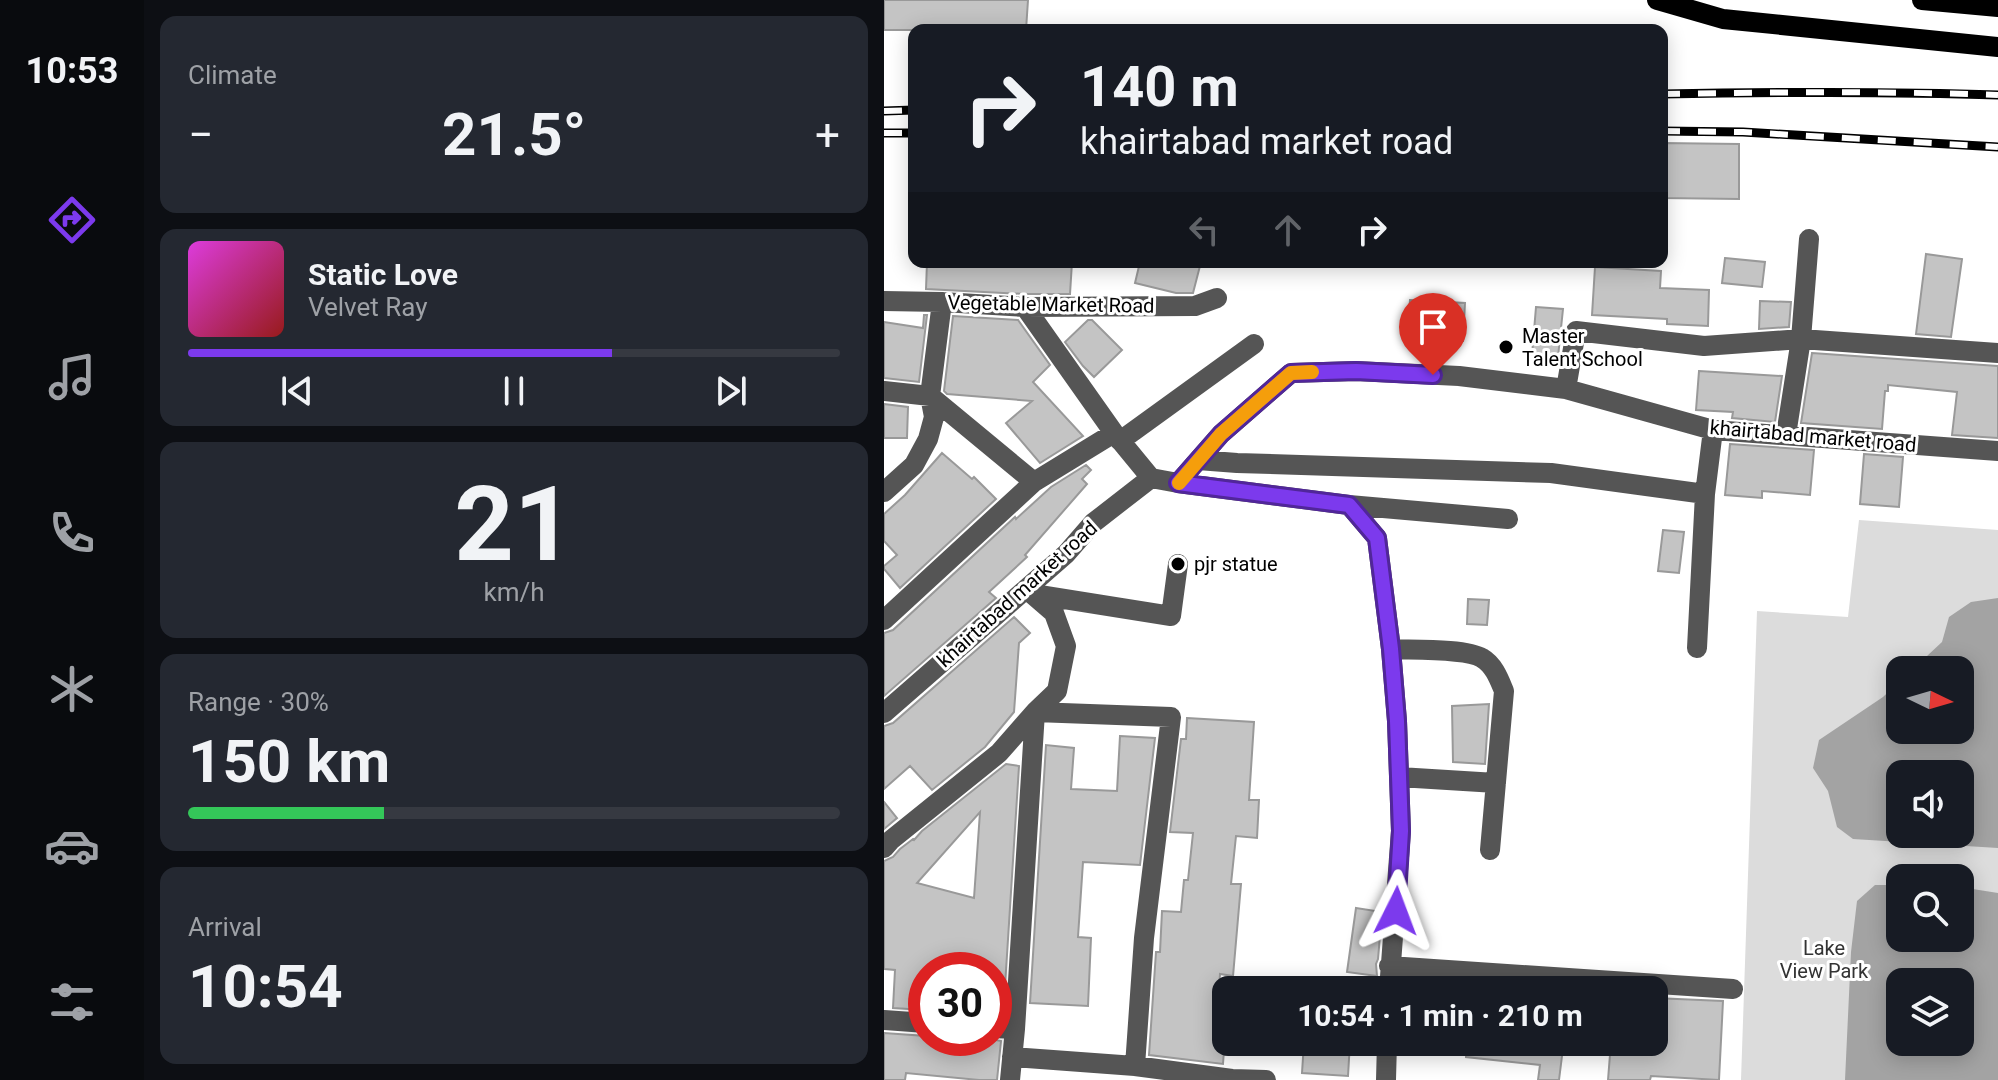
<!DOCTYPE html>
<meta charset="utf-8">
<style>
:root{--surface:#171b24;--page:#242831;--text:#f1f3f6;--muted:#9ea1a6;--line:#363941;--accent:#7c3aed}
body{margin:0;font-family:Roboto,sans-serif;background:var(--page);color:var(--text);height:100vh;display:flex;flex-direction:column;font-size:30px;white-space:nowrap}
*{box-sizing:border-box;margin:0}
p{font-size:26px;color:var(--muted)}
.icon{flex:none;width:44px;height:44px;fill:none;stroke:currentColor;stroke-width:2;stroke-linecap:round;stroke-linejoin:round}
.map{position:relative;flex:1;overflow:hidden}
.drawer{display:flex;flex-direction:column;gap:16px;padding:16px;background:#0d0f14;width:740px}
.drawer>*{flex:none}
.guide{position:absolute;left:24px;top:24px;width:760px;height:244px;border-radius:16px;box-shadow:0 4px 20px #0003;background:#171b24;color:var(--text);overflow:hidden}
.needle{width:52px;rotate:95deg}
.tools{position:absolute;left:1002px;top:656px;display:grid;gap:16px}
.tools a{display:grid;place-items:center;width:88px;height:88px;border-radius:16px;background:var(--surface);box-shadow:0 4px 20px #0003;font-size:40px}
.speed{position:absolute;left:24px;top:952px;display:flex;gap:16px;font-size:40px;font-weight:700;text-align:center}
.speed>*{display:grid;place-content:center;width:104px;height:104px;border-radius:50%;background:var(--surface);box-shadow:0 4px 20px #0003;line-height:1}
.speed .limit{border:12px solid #d22;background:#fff;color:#111}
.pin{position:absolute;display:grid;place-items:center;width:68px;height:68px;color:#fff;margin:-82px -34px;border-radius:50% 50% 50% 0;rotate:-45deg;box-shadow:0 0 8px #0007}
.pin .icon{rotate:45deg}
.me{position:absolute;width:88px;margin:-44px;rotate:3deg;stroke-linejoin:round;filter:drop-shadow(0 0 6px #0008)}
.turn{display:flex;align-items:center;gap:28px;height:168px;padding:0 40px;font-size:36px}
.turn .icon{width:104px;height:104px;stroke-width:2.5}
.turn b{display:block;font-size:56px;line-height:68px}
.lanes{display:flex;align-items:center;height:76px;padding:0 40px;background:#0003;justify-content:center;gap:40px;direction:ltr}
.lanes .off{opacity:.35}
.big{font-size:60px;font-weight:700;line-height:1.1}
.drawer .card{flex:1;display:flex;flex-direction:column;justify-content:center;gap:12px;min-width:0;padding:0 28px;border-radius:16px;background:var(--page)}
.drawer .dial{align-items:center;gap:0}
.dial b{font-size:104px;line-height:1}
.song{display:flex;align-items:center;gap:24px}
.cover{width:96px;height:96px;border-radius:12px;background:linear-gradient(135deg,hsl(300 70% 55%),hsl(0 70% 35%))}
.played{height:8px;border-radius:4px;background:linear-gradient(90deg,var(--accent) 65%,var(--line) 65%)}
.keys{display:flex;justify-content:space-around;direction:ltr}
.heat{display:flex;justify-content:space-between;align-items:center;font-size:44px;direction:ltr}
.charge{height:12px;border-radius:6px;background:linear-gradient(90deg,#34c759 30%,var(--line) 0)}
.trip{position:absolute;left:328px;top:976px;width:456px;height:80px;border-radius:16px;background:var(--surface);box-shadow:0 4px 20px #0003;font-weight:700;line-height:80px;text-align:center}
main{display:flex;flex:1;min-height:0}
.tabs{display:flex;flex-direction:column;width:144px;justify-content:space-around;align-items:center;background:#090b0e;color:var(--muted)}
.tabs .icon{width:56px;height:56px}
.tabs .selected{color:var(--accent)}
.tabs b{font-size:36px;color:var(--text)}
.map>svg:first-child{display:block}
.green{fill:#dcdcdc;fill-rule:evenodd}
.water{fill:#a3a3a3;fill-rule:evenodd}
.building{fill:#c4c4c4;stroke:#999;stroke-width:2;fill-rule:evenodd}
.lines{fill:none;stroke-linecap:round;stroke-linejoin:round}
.minor{stroke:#555;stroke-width:20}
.major{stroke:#000;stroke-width:20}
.rail-casing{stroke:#000;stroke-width:9}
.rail{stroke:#fff;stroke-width:6;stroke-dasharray:18;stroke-linecap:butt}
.route-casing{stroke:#51269a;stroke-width:20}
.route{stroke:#7c3aed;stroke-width:14}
.slow{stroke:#f59e0b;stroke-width:14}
.poi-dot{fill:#000;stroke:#fff;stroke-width:3}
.labels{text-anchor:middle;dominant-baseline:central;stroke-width:6;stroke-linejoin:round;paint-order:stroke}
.street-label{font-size:20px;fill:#000;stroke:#fff}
.poi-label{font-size:20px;fill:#000;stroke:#fff;text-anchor:start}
.park-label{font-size:20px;fill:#333;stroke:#fff}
</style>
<main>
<nav class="tabs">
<b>10:53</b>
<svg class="icon selected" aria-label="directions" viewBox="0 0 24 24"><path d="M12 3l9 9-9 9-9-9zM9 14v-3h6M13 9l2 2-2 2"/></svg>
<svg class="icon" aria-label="music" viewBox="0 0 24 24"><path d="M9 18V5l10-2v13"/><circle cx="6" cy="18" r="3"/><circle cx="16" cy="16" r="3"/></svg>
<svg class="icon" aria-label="phone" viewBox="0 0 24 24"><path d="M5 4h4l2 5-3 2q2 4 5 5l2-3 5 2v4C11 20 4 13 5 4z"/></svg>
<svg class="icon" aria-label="climate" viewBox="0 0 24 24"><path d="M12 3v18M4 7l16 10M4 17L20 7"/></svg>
<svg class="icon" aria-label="car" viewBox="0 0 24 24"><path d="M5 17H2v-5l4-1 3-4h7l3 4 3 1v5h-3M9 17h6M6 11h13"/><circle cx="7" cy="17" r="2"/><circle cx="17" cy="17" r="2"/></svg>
<svg class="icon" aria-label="filters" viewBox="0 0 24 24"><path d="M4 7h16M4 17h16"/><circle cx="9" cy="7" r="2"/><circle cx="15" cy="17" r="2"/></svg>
</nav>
<section class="drawer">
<div class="card"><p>Climate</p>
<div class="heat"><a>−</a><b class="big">21.5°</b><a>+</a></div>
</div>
<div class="card">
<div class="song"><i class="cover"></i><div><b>Static Love</b><p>Velvet Ray</p></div></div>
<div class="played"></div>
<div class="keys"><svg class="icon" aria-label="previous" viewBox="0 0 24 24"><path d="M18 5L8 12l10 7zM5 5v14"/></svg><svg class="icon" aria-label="pause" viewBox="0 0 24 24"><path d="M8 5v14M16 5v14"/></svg><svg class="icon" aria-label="next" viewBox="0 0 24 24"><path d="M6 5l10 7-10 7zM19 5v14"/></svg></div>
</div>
<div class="card dial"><b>21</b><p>km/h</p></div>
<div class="card"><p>Range · 30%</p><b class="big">150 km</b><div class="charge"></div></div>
<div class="card"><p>Arrival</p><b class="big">10:54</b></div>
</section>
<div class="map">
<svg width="1114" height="1080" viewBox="0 0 1114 1080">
<rect width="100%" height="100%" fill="#fff"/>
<path class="green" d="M975,520L1114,530V1080H857L873,611L964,617ZM1016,670H1076V730H1016ZM1016,774H1076V834H1016ZM1016,878H1076V938H1016ZM1016,982H1076V1042H1016Z"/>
<path class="water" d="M1114,598V848L969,839L953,827L944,791L929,768L935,740L999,697L1016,681V730H1076V670H1028L1058,642L1065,617L1087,602ZM1016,774H1076V834H1016Z
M991,885H1016V938H1076V887L1114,893V1080H961L967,952L973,901ZM1016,982H1076V1042H1016Z"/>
<path class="building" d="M0,0H144L142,30H0Z
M778,143L855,144V199L778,198Z
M1042,254L1078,259L1067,337L1032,334Z
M841,258L881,262L878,287L838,283Z
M43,262H188L186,294H141L42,289Z
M256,262H317L309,293H292L251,283Z
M711,267L777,271L776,288L825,290L824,326L783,324V319L708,315Z
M526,300L581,303L579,341L523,337Z
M876,301L907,302L905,327L875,329Z
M652,307L679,309L674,357L648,355Z
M40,315H43L35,382L0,378V322L39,328Z
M69,316L134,320L166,365L149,382L199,436L156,463L122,423L148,401L63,394L60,391Z
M204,320H208L238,350L210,377L199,366L181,342Z
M928,353L1114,366V438L1068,435L1073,392L1004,385V391H1001L998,429L917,423Z
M815,371L898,376L891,422L848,418L849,412L812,410Z
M0,404L24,407L23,438H0Z
M846,444L930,450L926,495L878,491V498L841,495Z
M58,453L88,479L90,477L112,499L16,588L0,569V566L13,555L0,541V514L21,495Z
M980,454L1019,457L1015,507L976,504Z
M202,465L207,470L198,479L203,484L141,555L143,557L105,592L112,598L0,696V633L9,630L131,517L132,519L167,487Z
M779,530L800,532L795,573L774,571Z
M584,599L605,600L603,625L583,624Z
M130,617L146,633L135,643L130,712L101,747L48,790L26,766L0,789V726L9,723Z
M605,704L601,764L569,762L568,706Z
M303,718L370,722L365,800H375L373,838L352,836L347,884H357L349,976L336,974L332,1036H341L339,1064L265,1055L272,952H276L278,911L297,912L300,880H304L309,833L286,832L297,739H302Z
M236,736L271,738L256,865L199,862L194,937L207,938L204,1006L146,1003L162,745L190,748L187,789L233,791Z
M122,764L135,766L120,1002H110V970H42L40,1010L9,1008L11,970L0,969V861L9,857L16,849L29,839L30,840L38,831ZM96,812L90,898L33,883Z
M0,802L13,818L0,829Z
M472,908L498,912L494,959L492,964L493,976L463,972Z
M770,998L839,1001L835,1080L767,1076L766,1080H724L727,1042H770Z
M0,1033L42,1036V1038H102L117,1041L113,1080H95L22,1073L21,1080H0Z
M420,1042H466L464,1076L418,1073Z
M583,1042H665L664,1047L679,1048L675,1080H654L656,1065L582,1057Z"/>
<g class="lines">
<path class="minor" d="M0,301L58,302L141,307L311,306L333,298
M141,307L230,433L267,478L294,483L337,434L407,373L472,371L575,376L682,389L829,430L1114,451
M682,389L692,331L820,346L917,339L1114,353
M0,391L46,396L150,482
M902,435L917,339L925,239
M236,441L370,344
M314,460L353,463L667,473L821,494
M294,483L465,505L624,519
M0,492L30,465L44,439L50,417L46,396L58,302
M465,505L493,538L507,649L513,721L517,831L505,990
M149,594L287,616L294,564
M0,620L150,482L230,433
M813,648L821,494L829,430
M507,649C528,650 582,648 598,658C610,665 615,679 620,691L606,850
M0,713L182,554L209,523L267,478
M515,777L612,783
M0,848L7,840L115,753L151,712L287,717L260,938L251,1066
M505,966L849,989
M0,1020L42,1023
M110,1028L131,1029
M128,1057L251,1066L348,1079L382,1080
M126,1080L131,1029L151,712L173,691L182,646L170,613L148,594L141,590
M502,1080L503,1042"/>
<path class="major" d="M773,0L839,19L1114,47
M1038,0L1114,7"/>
<defs>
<path id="rail" d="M778,94C890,92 1002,91 1114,95
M0,111L30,110
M778,131L859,132L1114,147
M0,133H30"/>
</defs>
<use href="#rail" class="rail-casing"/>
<use href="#rail" class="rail"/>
</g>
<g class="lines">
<defs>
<path id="route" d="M512,911L517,831L513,721L507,649L493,538L465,505L294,483L337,434L407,373L472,371L549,375"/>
</defs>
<use href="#route" class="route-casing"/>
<use href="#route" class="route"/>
<path class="slow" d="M295,483L337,434L407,373L428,372"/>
</g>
<g class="poi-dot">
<circle cx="622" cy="347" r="8"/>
<circle cx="294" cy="564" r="8"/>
</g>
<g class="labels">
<g class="street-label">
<text transform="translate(167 304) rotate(1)">Vegetable Market Road</text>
<text transform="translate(929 436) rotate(5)">khairtabad market road</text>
<text transform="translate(133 594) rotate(-42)">khairtabad market road</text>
</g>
<g class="poi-label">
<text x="638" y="336">Master<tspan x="638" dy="23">Talent School</tspan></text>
<text x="310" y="564">pjr statue</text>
</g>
<g class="park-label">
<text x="940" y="948">Lake<tspan x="940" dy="23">View Park</tspan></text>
</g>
</g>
</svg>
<div class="tools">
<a><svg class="needle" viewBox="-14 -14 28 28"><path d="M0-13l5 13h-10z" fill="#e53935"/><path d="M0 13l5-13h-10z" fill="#9ea1a6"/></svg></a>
<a><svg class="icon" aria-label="sound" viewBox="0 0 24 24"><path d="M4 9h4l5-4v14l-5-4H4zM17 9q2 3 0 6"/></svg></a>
<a><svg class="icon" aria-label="search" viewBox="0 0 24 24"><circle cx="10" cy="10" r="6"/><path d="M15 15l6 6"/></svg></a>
<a><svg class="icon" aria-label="layers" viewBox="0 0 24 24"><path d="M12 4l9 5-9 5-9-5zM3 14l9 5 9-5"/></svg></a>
</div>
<div class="speed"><div class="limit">30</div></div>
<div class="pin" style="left:549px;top:375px;background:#d93025"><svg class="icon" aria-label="arrive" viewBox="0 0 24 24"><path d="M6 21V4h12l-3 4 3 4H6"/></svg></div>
<svg class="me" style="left:512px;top:911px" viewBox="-20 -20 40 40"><path d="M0-17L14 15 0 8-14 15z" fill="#7c3aed" stroke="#fff" stroke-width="4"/></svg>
<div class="trip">10:54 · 1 min · 210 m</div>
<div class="guide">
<div class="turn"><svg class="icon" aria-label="right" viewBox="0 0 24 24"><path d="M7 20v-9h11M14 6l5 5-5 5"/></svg><div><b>140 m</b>khairtabad market road</div></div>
<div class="lanes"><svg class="icon off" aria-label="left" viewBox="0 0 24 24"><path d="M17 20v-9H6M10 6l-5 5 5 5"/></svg><svg class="icon off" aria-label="ahead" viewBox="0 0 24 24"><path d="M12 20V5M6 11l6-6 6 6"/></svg><svg class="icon" aria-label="right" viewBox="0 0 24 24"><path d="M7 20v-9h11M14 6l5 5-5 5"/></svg></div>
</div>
</div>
</main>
